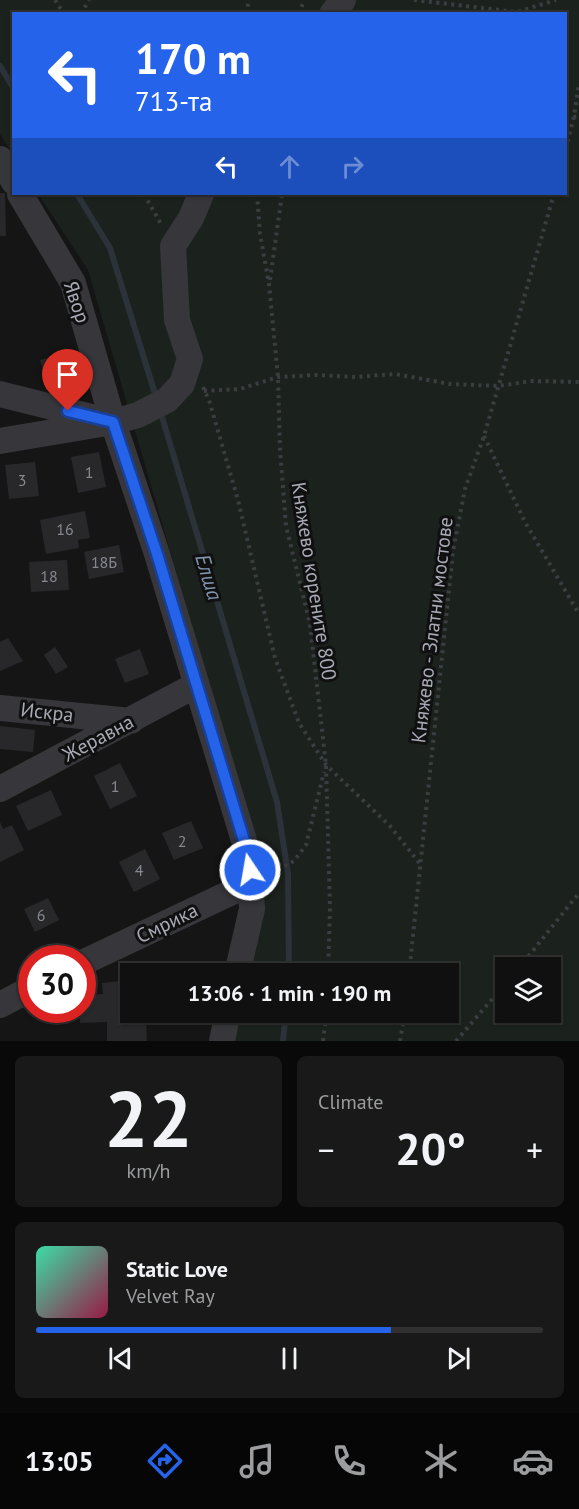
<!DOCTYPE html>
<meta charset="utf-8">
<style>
:root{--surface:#101010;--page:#191919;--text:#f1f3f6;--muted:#9c9d9f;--line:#303030;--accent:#2563eb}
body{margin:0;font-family:"PT Sans",sans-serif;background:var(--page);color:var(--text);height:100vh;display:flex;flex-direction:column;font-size:22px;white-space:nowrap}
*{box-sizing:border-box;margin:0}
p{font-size:20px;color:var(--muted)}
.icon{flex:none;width:33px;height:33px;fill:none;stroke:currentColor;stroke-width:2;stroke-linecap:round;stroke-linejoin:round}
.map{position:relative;height:1041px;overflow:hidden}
.details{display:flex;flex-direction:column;gap:15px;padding:15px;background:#090909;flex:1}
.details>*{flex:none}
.banner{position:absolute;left:12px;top:12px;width:555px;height:183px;border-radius:0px;box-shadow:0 2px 4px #0004,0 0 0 2px var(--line);background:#2563eb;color:#fff;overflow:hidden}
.fabs{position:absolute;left:495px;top:957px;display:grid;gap:12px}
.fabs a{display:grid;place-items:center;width:66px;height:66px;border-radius:0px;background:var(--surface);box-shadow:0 2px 4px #0004,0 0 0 2px var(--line);font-size:30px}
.speed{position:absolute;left:18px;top:945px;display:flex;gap:12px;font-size:30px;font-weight:700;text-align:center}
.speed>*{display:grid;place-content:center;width:78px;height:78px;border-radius:50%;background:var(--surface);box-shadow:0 2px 4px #0004,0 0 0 2px var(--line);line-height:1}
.speed .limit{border:9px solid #d22;background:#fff;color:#111}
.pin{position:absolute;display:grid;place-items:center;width:51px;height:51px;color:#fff;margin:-62px -26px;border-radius:50% 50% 50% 0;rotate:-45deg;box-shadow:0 0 6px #0007}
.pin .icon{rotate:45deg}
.me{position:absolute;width:66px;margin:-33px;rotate:348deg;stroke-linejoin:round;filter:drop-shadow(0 0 4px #0008)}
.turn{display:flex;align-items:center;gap:21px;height:126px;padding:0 24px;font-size:27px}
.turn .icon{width:78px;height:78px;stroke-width:2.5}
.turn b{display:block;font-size:42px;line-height:51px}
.lanes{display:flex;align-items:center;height:57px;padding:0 24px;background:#0003;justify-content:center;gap:30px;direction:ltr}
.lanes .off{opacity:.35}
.big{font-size:45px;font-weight:600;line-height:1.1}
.details .tile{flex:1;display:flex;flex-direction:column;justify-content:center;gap:9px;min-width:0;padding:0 21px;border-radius:9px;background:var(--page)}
.details .dial{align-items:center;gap:0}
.dial b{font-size:78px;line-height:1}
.song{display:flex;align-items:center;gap:18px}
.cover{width:72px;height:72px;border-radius:9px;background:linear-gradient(135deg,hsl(160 70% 55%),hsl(340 70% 35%))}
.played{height:6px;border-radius:3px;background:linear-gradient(90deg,var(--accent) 70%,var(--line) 70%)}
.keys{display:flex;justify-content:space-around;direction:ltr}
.heat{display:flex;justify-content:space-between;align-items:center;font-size:33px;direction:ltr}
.details .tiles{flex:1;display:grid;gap:15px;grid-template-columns:1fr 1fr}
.tile:last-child{grid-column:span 2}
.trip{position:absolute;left:120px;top:963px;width:339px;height:60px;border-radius:0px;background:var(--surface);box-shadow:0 2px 4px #0004,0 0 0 2px var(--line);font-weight:600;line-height:60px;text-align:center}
.dock{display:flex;height:96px;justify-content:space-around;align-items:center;background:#060606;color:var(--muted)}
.dock .icon{width:42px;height:42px}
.dock .selected{color:var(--accent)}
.dock b{font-size:27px;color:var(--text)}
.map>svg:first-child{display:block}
.green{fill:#1b211d;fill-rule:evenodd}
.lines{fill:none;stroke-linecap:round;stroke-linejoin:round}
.stream{stroke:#2c3239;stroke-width:6}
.building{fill:#28282a}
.path{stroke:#3c3d42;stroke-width:4;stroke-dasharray:3 4.5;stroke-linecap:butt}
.minor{stroke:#36363b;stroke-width:26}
.route-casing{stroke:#184099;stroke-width:15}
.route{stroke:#2563eb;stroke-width:10}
.labels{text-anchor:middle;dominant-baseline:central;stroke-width:6;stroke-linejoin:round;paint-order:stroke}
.number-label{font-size:16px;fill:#878992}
.street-label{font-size:20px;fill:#a8aab5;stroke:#101011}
.water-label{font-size:21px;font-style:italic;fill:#8194ae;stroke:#101011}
</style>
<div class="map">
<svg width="579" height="1041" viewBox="0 0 579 1041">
<rect width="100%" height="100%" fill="#151516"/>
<path class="green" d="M0,0H579V1041H222L228,1013L448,1012V974L237,973L259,855L88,270L38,194H566V14H14L13,155L0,134ZM506,968H550V1012H506Z"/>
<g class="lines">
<path class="stream" d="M0,66L14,89
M77,194L110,248L156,397
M160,410L277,802L288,874L289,974
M283,1041L286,1012"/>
</g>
<path class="building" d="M0,193H5L6,236H0Z
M73,350L85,391L52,401L40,360Z
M99,452L106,487L78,493L71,457Z
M35,462L39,496L9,499L5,465Z
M85,511L90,538L78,540L79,548L46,554L40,520Z
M119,545L124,572L89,579L84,552Z
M67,560L69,590L31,592L29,562Z
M8,638L23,661L0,671V642Z
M55,647L68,667L56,674L44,655Z
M140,649L149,674L125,683L115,659Z
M0,726L35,730L33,752L0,749Z
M120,763L137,796L110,809L94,776Z
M51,790L62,815L28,831L16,806Z
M191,821L203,848L174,860L162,833Z
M0,822L3,829L12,825L24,850L0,862Z
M145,849L160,879L134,892L119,862Z
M48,898L59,920L35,932L24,909Z
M130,980V1012H162L163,1018L146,1019L147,1041H107V1022L80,1023L79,1010H82V995L103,994L102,983Z"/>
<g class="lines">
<path class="path" d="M55,0L64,14
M414,0L517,12L556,0
M81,14L89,0
M246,14L249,0
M299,14L304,0
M566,118L579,116
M566,149L574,116L579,84
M144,194L161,224
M257,194L260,234L269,284L278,377L280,450L286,526L310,624L326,765L330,909L328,974
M270,280L282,194
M203,387L209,400L238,500L275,658L299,723L326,765L390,826L421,865
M204,391L240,389L278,377L317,375L356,377L395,374L450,384L498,386L532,381L579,382
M484,436L525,522L579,614
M271,873L294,861L306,845L324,772
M519,968L579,893
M409,974L453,551L465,489L484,436L554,194
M323,1041L327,1012
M400,1041L405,1012
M456,1041L506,983"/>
<path class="minor" d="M332,14L343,0
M0,159L14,182
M20,194L73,283L113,422L157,554L249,857L252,909L237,974
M0,394L104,420
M0,441L113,422L138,415L167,400L182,384L190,359L177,320L173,246L191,218L201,194
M0,708L131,721
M0,789L196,685
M82,963L251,883
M0,1005L32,988
M222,1041L228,1012"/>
</g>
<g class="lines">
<defs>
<path id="route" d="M68,411L113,422L157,554L249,857L250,870"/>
</defs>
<use href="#route" class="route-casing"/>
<use href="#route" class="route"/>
</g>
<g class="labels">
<g class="number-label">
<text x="89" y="472">1</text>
<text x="22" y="480">3</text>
<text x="65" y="529">16</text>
<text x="104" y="562">18Б</text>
<text x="49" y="576">18</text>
<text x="115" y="786">1</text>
<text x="182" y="841">2</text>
<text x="139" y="870">4</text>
<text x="41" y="915">6</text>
</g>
<g class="street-label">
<text transform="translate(77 302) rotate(71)">Явор</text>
<text transform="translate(314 581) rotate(81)">Княжево корените 800</text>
<text transform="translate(432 630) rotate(-83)">Княжево - Златни мостове</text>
<text transform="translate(47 712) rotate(6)">Искра</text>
<text transform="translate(98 738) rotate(-28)">Жеравна</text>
<text transform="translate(167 923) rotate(-26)">Смрика</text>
</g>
<g class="water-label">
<text transform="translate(209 577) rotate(73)">Елша</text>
</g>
</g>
</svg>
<div class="fabs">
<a><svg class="icon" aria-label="layers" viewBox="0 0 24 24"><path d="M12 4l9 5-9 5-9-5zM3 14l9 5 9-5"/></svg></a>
</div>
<div class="speed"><div class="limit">30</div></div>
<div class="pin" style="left:68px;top:411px;background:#d93025"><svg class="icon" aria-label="arrive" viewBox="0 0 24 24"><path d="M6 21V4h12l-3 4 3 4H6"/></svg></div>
<svg class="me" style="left:250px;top:870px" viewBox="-20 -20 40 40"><circle r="17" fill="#2563eb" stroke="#fff" stroke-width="3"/><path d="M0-11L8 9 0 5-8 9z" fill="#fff"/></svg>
<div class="trip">13:06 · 1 min · 190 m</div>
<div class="banner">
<div class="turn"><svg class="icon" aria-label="left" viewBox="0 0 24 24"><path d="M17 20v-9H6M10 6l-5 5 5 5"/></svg><div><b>170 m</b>713-та</div></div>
<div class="lanes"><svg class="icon" aria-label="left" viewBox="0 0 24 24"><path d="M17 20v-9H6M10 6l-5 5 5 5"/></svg><svg class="icon off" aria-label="ahead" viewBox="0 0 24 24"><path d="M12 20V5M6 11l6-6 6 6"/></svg><svg class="icon off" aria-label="right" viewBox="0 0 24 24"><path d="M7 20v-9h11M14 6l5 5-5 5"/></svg></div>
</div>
</div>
<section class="details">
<div class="tiles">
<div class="tile dial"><b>22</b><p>km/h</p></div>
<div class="tile"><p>Climate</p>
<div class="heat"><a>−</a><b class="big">20°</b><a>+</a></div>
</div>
<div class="tile">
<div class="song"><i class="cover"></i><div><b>Static Love</b><p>Velvet Ray</p></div></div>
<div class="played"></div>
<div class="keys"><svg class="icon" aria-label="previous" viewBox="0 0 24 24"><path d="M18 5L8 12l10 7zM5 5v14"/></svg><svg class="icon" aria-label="pause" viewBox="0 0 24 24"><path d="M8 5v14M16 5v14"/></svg><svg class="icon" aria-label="next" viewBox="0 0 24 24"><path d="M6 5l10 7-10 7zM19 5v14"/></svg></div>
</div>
</div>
</section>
<nav class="dock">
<b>13:05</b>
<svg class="icon selected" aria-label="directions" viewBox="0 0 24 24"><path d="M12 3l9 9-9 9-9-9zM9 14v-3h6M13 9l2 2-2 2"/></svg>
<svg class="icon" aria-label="music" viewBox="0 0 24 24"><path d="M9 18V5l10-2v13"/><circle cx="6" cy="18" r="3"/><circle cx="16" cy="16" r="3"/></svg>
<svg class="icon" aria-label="phone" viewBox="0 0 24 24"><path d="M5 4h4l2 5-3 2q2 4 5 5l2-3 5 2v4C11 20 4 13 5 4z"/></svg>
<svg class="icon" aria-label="climate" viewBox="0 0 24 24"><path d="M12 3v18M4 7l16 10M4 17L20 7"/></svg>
<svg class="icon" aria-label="car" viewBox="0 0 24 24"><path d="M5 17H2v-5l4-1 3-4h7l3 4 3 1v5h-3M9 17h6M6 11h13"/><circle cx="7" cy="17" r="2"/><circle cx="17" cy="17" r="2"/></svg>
</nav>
